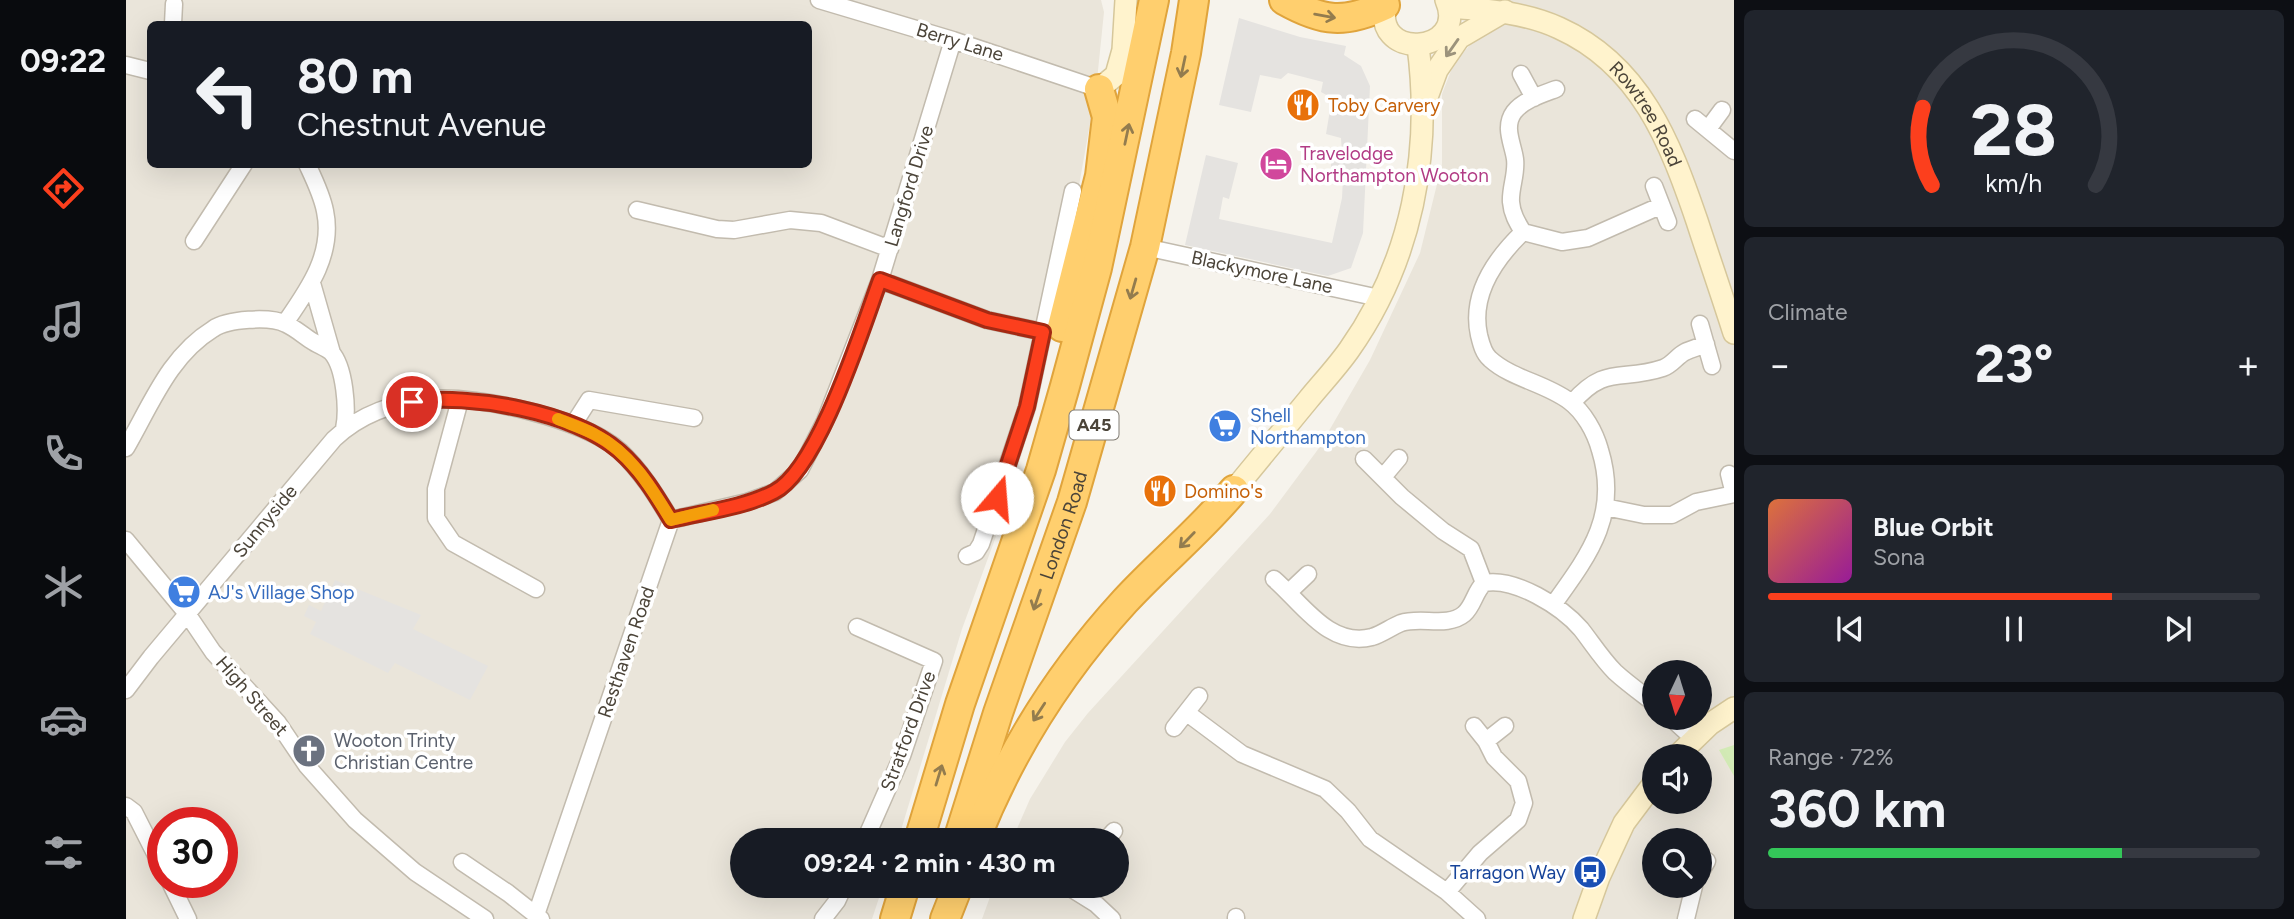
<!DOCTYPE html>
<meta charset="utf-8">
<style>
:root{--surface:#171b24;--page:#20242c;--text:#f1f3f6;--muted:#9ea1a6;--line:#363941;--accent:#fc3f1d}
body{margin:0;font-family:Figtree,sans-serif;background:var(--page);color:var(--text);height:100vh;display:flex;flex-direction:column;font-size:26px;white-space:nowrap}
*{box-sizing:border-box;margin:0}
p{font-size:23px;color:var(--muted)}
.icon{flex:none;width:38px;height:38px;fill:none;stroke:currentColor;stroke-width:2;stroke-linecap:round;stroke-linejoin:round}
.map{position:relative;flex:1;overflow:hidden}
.drawer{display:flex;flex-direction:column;gap:10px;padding:10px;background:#0d0f14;width:560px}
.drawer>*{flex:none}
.top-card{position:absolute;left:21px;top:21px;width:665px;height:147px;border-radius:10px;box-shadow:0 7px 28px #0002;background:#171b24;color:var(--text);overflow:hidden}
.needle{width:46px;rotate:184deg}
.tools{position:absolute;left:1516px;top:660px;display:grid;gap:14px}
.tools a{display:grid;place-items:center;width:70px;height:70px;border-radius:50%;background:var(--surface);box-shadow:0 7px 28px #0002;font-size:35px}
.speed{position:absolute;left:21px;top:807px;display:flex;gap:14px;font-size:35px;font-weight:700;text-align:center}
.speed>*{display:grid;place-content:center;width:91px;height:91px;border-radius:50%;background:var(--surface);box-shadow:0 7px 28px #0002;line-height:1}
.speed .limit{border:10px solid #d22;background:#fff;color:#111}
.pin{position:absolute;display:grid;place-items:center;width:60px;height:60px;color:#fff;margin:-30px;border:4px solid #fff;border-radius:50%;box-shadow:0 2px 7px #0007}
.me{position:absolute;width:77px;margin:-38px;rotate:18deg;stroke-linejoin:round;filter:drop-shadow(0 0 5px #0008)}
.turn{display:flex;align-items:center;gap:24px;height:147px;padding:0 35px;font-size:32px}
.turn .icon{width:91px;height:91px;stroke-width:2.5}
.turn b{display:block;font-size:49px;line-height:60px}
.big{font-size:52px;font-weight:700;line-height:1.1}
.drawer .tile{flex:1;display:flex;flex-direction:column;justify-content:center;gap:10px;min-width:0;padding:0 24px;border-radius:10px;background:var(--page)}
.drawer .dial{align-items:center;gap:0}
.dial svg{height:182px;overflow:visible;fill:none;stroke:var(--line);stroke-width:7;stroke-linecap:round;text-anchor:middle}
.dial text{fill:var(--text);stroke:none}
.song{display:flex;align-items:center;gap:21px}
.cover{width:84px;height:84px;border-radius:10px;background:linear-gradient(135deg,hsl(20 70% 55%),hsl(300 70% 35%))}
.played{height:7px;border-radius:4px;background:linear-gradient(90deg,var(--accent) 70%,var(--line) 70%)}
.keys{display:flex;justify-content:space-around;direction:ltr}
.heat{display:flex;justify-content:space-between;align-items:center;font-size:38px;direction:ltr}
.charge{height:10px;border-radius:5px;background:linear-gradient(90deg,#34c759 72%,var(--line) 0)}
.trip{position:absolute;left:604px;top:828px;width:399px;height:70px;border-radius:35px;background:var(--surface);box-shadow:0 7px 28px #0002;font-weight:700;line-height:70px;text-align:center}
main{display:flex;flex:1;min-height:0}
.dock{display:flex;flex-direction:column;width:126px;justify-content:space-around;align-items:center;background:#090b0e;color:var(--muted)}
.dock .icon{width:49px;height:49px}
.dock .on{color:var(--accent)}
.dock b{font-size:32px;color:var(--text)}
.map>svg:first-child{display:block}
.residential{fill:#eae5da;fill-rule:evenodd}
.green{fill:#d2eab5}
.parking{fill:#e5e3e0}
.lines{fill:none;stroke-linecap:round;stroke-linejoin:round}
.street-casing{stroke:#c2bbae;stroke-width:19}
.secondary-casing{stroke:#d6c79b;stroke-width:24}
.highway-casing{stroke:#e0a43c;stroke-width:32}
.street{stroke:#fff;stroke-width:16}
.secondary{stroke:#fff3cd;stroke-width:21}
.highway{stroke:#ffcf6e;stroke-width:28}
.oneway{stroke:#937c4e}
.oneway2{stroke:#9c937c}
.route-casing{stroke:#a42913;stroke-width:18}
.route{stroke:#fc3f1d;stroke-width:12}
.slow{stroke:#f59e0b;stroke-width:12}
.labels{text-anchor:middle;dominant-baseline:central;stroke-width:7;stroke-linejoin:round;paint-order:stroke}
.shield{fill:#fff;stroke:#817c74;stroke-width:2}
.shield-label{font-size:18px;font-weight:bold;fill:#4b4439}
.street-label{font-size:19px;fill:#4b4439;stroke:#fff}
.food-label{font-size:19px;fill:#c56008;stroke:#fff;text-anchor:start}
.hotel-label{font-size:19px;fill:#b23c85;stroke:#fff;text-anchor:start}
.shop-label{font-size:19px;fill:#366cbe;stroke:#fff;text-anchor:start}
.worship-label{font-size:19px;fill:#5b616d;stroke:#fff;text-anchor:start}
.transit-label{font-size:19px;fill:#164399;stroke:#fff;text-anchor:end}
</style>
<main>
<nav class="dock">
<b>09:22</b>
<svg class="icon on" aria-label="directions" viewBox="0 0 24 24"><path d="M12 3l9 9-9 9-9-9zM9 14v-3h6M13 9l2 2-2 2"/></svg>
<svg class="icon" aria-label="music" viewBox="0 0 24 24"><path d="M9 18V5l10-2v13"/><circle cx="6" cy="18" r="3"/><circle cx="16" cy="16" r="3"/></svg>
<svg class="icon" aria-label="phone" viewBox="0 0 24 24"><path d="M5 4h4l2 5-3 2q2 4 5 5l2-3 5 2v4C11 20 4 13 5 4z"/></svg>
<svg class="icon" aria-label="climate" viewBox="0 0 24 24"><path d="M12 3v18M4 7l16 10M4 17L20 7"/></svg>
<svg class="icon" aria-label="car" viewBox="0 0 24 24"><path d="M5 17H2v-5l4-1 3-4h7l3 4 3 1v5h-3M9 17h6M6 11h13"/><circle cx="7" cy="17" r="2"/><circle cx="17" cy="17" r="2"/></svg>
<svg class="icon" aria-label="filters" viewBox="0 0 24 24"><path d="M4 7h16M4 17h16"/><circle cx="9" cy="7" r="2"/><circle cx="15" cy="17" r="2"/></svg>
</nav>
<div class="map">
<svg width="1608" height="919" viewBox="0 0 1608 919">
<rect width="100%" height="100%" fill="#f6f3ec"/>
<path class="residential" d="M0,0H975L978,12L970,90L938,270L907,416L876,520L836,629L772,840H616V886H757L746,919H0ZM24,24H682V164H24ZM37,822H96V882H37Z
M1339,0H1608V919H856L868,886H990V840H886L904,799L939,742L962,713L1144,514L1193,448L1244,360L1294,253L1316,164V94L1328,63L1344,45ZM1528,672H1573V718H1528ZM1528,756H1573V802H1528ZM1528,840H1573V886H1528Z"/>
<path class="green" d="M1608,745V776L1593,750Z"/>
<path class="parking" d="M1113,18L1174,37L1220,46L1218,55L1235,66L1244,86L1237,233L1225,268L1202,276L1059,245L1080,155L1112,163L1103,199L1097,197L1093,219L1206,243L1216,198L1217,178H1205V154L1216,153L1215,138L1200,134L1206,98L1195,92L1197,82L1162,73L1155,79L1134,75L1125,112L1093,105Z
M209,580L295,615L287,629L362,666L344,700L269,663L262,673L184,634L190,622L178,616L183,605L195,611Z"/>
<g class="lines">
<defs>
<path id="street" d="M693,0L827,40L973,89
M47,24L48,4
M0,65L24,71
M1395,74L1408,98
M1430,89C1417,94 1397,100 1388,112C1377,127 1387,144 1389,159C1391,174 1384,188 1385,202C1386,214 1391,222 1397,232L1436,242L1462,238L1534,206
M1569,119L1608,151
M1582,129L1596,110
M1528,186L1542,222
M511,210L591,229L608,230L664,220L695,223L764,249
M1397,232C1370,258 1344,294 1353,335C1355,343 1357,353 1364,359C1386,379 1419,383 1443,401C1458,412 1469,432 1474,450C1494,515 1463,555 1427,605
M68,241L118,164
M1019,247L1253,298
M754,280L861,320L917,332
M186,283L206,353
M159,323C182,290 208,254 199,211C196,195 188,179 181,164
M1574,324L1586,366
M334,400L310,489V518L327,543L410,589
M1446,403C1480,364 1495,382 1537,368C1546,365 1551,356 1559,352C1565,349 1573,347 1580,344
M447,425L463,400L568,418
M0,448C25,405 43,356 87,329C101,319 144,316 160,324C169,328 178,336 186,341C192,345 200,348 205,352C219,367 222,410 218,429
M1238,459L1276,497L1317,531L1345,549L1358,583
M1603,474L1608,494
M1257,477L1273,458
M1479,507L1518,515H1546L1570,502L1608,494
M545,520L621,502L649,492L674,470L699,421L754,280L827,40
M0,540L62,615L87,652L152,723L181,766L229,820L289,872L359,919
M841,556L850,552L855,544L901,407L947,191
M1148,579C1176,603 1203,648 1246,637C1256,634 1265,627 1275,623C1295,616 1321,628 1338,614C1348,605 1348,593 1358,583C1389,577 1436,607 1455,629C1466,643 1476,659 1489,672C1501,683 1515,693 1528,703
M1163,592L1182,574
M731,627L808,661L776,756L739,840
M0,690L25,657L208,439C234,414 270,402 305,399C353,395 458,419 494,451C515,471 530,495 545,520L410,915
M1061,713L1116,754L1199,789L1222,811L1244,839L1321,892L1351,919
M1545,718L1567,738
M1048,728L1073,696
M1360,741L1379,726
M0,806L8,812L37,869
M980,840L988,831
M336,862L382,893L415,919
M1573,875L1581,861
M44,882L62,919
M941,886L970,904L986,919
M1321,892L1354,853L1392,820L1398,803L1392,781L1368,757L1360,741L1348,726
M697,919L711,901L718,886
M1110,919V917
M1560,919L1568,886"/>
<g id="secondary">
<path d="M1261,0C1241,63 1344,55 1320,0"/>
<path id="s1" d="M1323,7C1361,10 1398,12 1433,28C1515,65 1544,142 1571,221C1583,258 1596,295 1608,333"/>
<path d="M973,89L990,75L997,50L1000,0"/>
<path d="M1301,97L1311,70L1333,38L1379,11"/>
<path d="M1108,490C1133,460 1157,430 1182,400C1196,383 1211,367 1223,350C1286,261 1306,153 1292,46"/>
<path d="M1551,756L1584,724L1608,708"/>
<path d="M1458,919L1473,877L1498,823L1528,783"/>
</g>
<g id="highway">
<path d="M1158,0C1197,22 1219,24 1259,5"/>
<path d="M936,327L974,176L981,117L973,89"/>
<path d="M793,840L834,704L915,470L939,386L971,268L1028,0"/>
<path id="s2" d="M832,840L872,713L946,502L1019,247L1060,53L1068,0"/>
<path d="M849,840C884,751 934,672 999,601C1034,563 1075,530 1108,490"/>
<path d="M769,919L779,886"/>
<path d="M819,919L832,886"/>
</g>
</defs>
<use href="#street" class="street-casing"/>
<use href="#secondary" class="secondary-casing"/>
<use href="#highway" class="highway-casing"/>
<use href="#street" class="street"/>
<use href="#secondary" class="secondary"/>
<use href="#highway" class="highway"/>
</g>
<defs><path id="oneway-shaft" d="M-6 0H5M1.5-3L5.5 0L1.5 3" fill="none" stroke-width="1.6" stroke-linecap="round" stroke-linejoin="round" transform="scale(1.75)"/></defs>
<g class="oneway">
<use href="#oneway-shaft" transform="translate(1199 16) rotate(10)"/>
<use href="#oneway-shaft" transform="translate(1057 67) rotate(102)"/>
<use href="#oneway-shaft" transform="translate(1001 134) rotate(-78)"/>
<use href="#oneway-shaft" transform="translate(1007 289) rotate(106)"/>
<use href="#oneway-shaft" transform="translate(1061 540) rotate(134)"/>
<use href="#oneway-shaft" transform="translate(911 600) rotate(109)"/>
<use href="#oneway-shaft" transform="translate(913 712) rotate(123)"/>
<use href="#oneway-shaft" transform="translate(813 775) rotate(-73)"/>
</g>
<use class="oneway2" href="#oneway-shaft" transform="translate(1326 48) rotate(125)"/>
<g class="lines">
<defs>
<path id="route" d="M286,402C342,393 449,412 493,451C515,470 530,495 545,520C578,512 617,508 648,492C692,470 736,329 754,280L861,320L917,332L901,407L871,498"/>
</defs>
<use href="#route" class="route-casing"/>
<use href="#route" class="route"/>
<path class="slow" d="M432,419C444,424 457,428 468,434C504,452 525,487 545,520L587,510"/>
</g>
<defs>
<symbol id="restaurant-disc" viewBox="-11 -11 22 22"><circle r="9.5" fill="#e8710a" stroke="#fff"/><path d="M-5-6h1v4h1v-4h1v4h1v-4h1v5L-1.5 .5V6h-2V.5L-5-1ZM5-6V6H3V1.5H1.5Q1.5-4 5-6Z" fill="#fff"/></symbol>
<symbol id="hotel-disc" viewBox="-11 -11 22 22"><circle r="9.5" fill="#d1479c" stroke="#fff"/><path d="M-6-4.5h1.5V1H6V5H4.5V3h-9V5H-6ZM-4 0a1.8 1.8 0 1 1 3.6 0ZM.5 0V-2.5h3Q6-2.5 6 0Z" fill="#fff"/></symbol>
<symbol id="supermarket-disc" viewBox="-11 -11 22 22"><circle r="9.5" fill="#3f7fe0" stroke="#fff"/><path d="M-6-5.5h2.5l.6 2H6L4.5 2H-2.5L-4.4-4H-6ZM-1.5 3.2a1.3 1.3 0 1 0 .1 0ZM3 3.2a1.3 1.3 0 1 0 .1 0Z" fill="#fff"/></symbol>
<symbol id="church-disc" viewBox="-11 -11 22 22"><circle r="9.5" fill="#6b7280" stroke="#fff"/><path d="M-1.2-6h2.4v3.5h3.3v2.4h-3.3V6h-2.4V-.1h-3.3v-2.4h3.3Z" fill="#fff"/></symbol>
<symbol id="bus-disc" viewBox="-11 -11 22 22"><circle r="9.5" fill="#1a4fb4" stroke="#fff"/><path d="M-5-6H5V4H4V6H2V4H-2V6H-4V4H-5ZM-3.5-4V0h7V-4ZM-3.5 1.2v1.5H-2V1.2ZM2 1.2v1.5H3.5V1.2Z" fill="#fff"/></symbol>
</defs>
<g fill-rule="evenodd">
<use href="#restaurant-disc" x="1158" y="86" width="38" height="38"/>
<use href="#hotel-disc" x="1131" y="145" width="38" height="38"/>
<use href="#supermarket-disc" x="1080" y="407" width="38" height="38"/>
<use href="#restaurant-disc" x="1015" y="472" width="38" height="38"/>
<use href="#supermarket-disc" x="39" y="573" width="38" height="38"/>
<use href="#church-disc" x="164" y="732" width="38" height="38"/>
<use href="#bus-disc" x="1445" y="853" width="38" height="38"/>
</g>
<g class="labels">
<rect class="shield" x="943.5" y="410.5" width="49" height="29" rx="5"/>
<g class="shield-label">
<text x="968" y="425">A45</text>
</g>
<g class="street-label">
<text transform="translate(834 42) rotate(17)">Berry Lane</text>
<text stroke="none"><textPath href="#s1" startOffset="238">Rowtree Road</textPath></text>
<text transform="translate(783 186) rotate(-73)">Langford Drive</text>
<text transform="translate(1136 272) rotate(12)">Blackymore Lane</text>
<text transform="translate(139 521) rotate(-50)">Sunnyside</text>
<text stroke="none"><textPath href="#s2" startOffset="332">London Road</textPath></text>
<text transform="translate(500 652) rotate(-71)">Resthaven Road</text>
<text transform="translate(126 696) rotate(49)">High Street</text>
<text transform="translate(782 731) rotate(-70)">Stratford Drive</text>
</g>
<g class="food-label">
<text x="1202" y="105">Toby Carvery</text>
<text x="1058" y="491">Domino's</text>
</g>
<g class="hotel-label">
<text x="1174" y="153">Travelodge<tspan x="1174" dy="22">Northampton Wooton</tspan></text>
</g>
<g class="shop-label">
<text x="1124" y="415">Shell<tspan x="1124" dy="22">Northampton</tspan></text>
<text x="82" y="592">AJ's Village Shop</text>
</g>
<g class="worship-label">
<text x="208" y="740">Wooton Trinty<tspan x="208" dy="22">Christian Centre</tspan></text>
</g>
<g class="transit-label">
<text x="1440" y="872">Tarragon Way</text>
</g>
</g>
</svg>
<div class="tools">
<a><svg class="needle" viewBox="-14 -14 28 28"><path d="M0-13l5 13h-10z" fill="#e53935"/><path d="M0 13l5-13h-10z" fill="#9ea1a6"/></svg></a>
<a><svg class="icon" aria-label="sound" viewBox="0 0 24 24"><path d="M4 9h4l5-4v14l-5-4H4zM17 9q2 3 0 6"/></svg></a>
<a><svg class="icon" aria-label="search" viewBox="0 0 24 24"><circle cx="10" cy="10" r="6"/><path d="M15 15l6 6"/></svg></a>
</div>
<div class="speed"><div class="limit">30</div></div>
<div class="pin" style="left:286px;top:402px;background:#d93025"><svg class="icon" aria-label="arrive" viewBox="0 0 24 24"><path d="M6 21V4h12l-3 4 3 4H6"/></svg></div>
<svg class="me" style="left:871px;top:498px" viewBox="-20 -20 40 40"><circle r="19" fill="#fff"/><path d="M0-13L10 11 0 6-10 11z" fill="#fc3f1d"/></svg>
<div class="trip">09:24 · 2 min · 430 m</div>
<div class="top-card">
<div class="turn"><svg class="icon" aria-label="left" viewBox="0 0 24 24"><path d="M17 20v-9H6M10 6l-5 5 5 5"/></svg><div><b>80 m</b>Chestnut Avenue</div></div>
</div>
</div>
<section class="drawer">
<div class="tile dial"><svg viewBox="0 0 100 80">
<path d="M14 69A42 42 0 1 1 86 69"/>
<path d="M14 69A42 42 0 0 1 10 35" stroke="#fc3f1d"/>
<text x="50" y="56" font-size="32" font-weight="700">28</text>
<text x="50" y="72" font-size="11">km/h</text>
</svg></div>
<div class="tile"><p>Climate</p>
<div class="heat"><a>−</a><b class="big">23°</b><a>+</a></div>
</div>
<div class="tile">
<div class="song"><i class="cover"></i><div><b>Blue Orbit</b><p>Sona</p></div></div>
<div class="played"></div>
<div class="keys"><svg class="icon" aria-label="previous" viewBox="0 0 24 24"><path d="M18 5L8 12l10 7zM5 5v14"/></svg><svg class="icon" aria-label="pause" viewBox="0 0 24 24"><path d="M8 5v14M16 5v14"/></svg><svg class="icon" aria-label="next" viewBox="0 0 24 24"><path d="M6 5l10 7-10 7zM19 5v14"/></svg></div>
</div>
<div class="tile"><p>Range · 72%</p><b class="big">360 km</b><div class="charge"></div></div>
</section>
</main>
